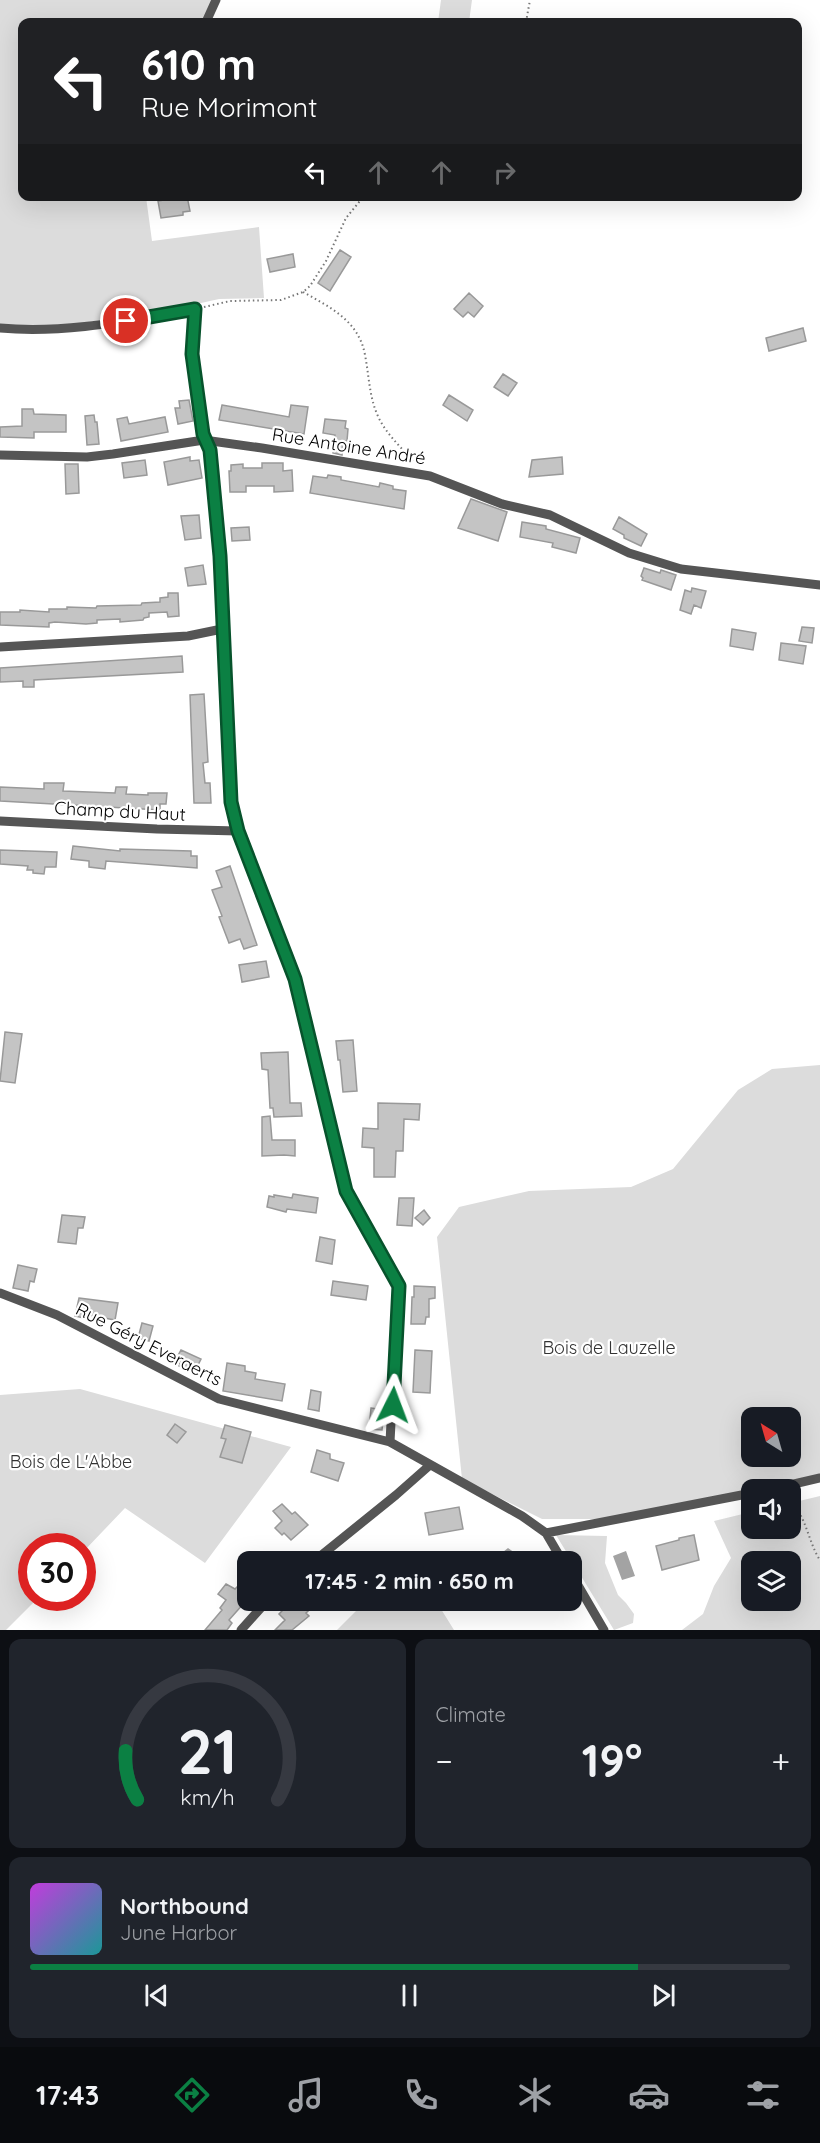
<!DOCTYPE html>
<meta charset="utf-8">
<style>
:root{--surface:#171b24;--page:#20242c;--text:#f1f3f6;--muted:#9ea1a6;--line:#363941;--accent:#0b8043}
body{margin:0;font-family:Quicksand,sans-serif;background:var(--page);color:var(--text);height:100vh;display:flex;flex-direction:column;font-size:22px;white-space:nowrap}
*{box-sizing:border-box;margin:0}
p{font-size:20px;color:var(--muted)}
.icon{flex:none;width:33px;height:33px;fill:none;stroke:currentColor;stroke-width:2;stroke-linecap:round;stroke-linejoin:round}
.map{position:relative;height:1630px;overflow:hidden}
.sheet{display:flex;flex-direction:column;gap:9px;padding:9px;background:#0d0f14;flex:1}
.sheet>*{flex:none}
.banner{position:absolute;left:18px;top:18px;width:784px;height:183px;border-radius:12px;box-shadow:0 6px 24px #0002;background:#202124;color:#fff;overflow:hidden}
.needle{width:39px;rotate:323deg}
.controls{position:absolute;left:741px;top:1407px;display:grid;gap:12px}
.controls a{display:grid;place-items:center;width:60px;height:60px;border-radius:12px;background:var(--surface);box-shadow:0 6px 24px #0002;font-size:30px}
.speed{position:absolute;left:18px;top:1533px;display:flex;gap:12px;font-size:30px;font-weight:700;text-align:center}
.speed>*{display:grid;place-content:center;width:78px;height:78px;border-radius:50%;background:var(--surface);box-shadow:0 6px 24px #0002;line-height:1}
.speed .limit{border:9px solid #d22;background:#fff;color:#111}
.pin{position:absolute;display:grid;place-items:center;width:51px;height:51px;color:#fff;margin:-26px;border:3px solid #fff;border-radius:50%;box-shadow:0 2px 6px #0007}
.me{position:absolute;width:66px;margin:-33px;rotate:3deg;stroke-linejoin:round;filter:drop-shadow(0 0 4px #0008)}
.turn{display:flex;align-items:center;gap:21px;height:126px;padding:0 24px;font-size:27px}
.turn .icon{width:78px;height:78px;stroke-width:2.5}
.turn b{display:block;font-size:42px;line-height:51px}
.lanes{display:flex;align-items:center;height:57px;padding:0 24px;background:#0003;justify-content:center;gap:30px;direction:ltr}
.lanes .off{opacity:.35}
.big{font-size:45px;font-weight:700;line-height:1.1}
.sheet .tile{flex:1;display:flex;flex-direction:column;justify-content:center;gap:9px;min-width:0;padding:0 21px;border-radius:12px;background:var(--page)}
.sheet .dial{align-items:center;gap:0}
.dial svg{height:156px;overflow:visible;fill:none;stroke:var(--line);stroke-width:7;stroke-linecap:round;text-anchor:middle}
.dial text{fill:var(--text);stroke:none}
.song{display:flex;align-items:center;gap:18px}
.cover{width:72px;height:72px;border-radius:9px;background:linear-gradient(135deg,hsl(290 70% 55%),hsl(180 70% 35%))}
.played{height:6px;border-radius:3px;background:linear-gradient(90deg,var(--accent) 80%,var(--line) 80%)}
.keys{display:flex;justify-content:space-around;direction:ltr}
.heat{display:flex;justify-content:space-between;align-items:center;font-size:33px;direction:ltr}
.sheet .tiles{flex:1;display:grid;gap:9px;grid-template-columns:1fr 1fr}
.tile:last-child{grid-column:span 2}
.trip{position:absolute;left:237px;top:1551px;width:345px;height:60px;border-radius:12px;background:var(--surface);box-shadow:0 6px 24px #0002;font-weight:700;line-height:60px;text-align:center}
.tab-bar{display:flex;height:96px;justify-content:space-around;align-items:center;background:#090b0e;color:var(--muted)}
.tab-bar .icon{width:42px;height:42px}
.tab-bar .current{color:var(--accent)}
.tab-bar b{font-size:27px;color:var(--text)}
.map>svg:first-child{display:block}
.green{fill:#dcdcdc;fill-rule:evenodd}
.water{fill:#a3a3a3}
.building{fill:#c4c4c4;stroke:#999;stroke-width:1.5}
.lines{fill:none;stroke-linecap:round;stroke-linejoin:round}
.path{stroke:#777;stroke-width:2;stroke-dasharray:1.5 3;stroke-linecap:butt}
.minor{stroke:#555;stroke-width:9}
.route-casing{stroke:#07532c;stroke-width:15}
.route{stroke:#0b8043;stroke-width:10}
.labels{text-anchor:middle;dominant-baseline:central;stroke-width:4.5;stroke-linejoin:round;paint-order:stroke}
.street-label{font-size:18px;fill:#000;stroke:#fff}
.park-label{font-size:18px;fill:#333;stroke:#fff}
</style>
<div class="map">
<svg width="820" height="1630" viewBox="0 0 820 1630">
<rect width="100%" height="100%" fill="#fff"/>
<path class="green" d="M0,0H212L202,22H22V196L146,197L152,241L259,227L264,298L219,299L183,307L70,325L20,326L0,324Z
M441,0H472L469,22H438Z
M820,1065V1478L769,1489L752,1490L628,1519H542L462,1479L437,1237L459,1207L529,1191L631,1187L673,1169L738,1090L772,1069ZM752,1418H790V1456H752Z
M80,1389L291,1447L205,1563L125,1508L83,1552L82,1546H32V1598H38L6,1630H0V1395Z
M820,1496V1630H682L703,1614L714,1586L731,1558L714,1521L751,1512L752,1528H790L791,1503ZM752,1562H790V1600H752Z
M556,1535L607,1536L605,1563L618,1595L626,1603L634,1614L633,1623L614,1630Z
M366,1601H436L454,1630H337Z"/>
<path class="water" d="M508,1548L515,1553V1561H505V1559L502,1558L503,1552Z
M626,1551L635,1576L622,1580L613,1556Z"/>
<path class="building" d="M187,196L190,211L183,212V215L161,218L158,201Z
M340,250L351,257L330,291L318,283Z
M293,254L295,267L270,272L267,259Z
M469,293L483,306L474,317L468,312L463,317L454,309Z
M803,328L806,341L769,351L766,338Z
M503,374L517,383L508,396L494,387Z
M449,395L473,410L467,421L443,405Z
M189,400L193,421L178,424L175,408H180L179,401Z
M222,405L289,417L291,405L308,407L304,434L219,420Z
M22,409H33L34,414L66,415V432H34V438L0,437V427L22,426Z
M94,415L95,422H97L99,444L87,445L85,416Z
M127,417L129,424L165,417L168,432L121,441L117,419Z
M325,419L346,421L345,428L348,429L347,441H344L342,455L333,453L335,435L323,433Z
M190,457V461L199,460L202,478L168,485L164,462Z
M562,457L563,474L529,477L532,460Z
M145,460L147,475L124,478L122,463Z
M262,463H283V471L292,470L293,491L274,492V486H246V492H230L229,471H231V465L243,464V468H262Z
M65,464H78L79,493L66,494Z
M328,475L341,477V480L379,487L380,483L393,486V489L406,491L404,509L310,493L313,476L327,478Z
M471,499L507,512L498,541L458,528Z
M199,515L201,538L185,540L181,516Z
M619,517L647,534L641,546L624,538V535L613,529Z
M522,522L546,526V529L580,538L576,553L552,547L553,543L520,537Z
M249,527L250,540L232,541L231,528Z
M203,565L206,584L188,586L185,568Z
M644,568L660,573L661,570L676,575L671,590L642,580L643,578L641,576Z
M692,588L706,591L701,608L694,605L691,614L680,610L685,590L691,592Z
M168,593H178L179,616L168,617L167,612L149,613V617L144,618L143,620L120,622V619L97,620V623L86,624L55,622L49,623V627L0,625V612H20V610L49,612V609H67V607L96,608L97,606L141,605L142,603L160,602V598L168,597Z
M802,627L814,628L812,643L799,641Z
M732,629L756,633L753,650L730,646Z
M781,643L806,646L803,664L779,660Z
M182,656L183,672L34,680V687H23V681L0,682V668Z
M204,694L208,762L203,763L205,783H210L211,803H194L190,695Z
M44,783H64L63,791L115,793L116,787H127L126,794L148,795V793H167L166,804H160V810L0,801V787L44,789Z
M73,846L120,851V849L191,851V856H197V868L106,861L105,869L89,867V861L71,859Z
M0,850L57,852L56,867H45L44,874L33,873V870H27L28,866L0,864Z
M230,866L257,945L244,949L240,939L229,943L219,917L222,916L212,890L222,887L216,871Z
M266,961L269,977L242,982L239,965Z
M5,1032L22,1034L15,1083L0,1081Z
M353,1040L357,1091L343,1092L340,1060H338L336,1041Z
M288,1052L290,1103H301L302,1116L274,1117L273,1108H270L268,1070L262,1069L261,1053Z
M378,1103L420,1104L419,1120L404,1119L403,1151H396L395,1177H374V1148L362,1147L363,1128L378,1129Z
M270,1116L272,1140H295V1156L284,1155L262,1156V1117Z
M293,1194L318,1198L316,1213L287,1209L286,1212L267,1207L269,1196L274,1197V1195L292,1198Z
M399,1198H414L412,1226L397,1225Z
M424,1210L430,1218L423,1225L415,1218Z
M62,1215L85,1217L83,1228H78L76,1244L58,1242Z
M320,1237L335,1240L332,1264L316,1261Z
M18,1265L37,1269L34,1282L30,1281L28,1291L13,1288Z
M333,1281L368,1286L366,1300L331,1295Z
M414,1286L435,1287V1298L429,1299V1317H426L425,1324H411L412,1297H414Z
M79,1298L118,1303L115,1320L89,1315L88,1319L75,1316Z
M142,1323L153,1326L149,1341L138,1338Z
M181,1350L201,1359L194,1373L179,1366L180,1364L175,1361Z
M415,1350L432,1351L430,1393L413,1392Z
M227,1363L245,1366V1371L256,1373L255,1379L285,1384L282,1401L223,1391Z
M311,1390L321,1392L319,1411L308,1409Z
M371,1408L384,1410L382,1430L369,1429Z
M175,1424L186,1432L177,1443L167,1435Z
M225,1425L251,1432L242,1463L220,1457L226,1439L221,1438Z
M317,1450L330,1454V1459L344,1463L338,1481L311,1472Z
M282,1504L292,1514L295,1512L308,1525L291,1540L284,1533L282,1535L275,1528L282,1521L273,1511Z
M459,1507L463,1529L429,1535L425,1513Z
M694,1535L699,1560L662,1570L656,1546L679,1540V1538Z
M226,1584L235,1589L238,1586L247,1593L242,1600L245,1602L229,1620L232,1623L227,1630H205L222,1610L220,1608L226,1600L218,1594Z
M300,1600H320L306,1613L309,1616L292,1630H275L285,1620L279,1614L288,1605L292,1608Z"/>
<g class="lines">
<path class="path" d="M526,22L530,0
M303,292C330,307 359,321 365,355C369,375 369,395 377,414C385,433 400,446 413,461
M204,307L230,301L281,300L303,292L310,286L326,261L346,218L364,196
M790,1501C807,1517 808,1542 820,1560"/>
<path class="minor" d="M206,22L216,0
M0,328C66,334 130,320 195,309L192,354L204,440L210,450L220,557L231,802L238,831L295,979L346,1191L398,1286L390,1442
M0,455L87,457L113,454L204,440L262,448L430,476L502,504L550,515L629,553L681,569L820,585
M0,647L188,636L222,629
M0,821L157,829L238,831
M0,1293L57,1315L219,1399L390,1442L522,1516L546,1533L563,1562
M768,1490L820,1478
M546,1533L752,1493
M313,1562L396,1495L430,1465
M572,1575L604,1630
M241,1630L268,1600"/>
</g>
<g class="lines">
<defs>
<path id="route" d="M126,321L195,309L192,354L203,434L210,450L220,556L231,802L238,831L295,979L346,1191L399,1286L393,1405"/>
</defs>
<use href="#route" class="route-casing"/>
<use href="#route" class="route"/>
</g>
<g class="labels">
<g class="street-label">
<text transform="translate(349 446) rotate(9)">Rue Antoine André</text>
<text transform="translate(120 811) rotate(3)">Champ du Haut</text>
<text transform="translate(149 1344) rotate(27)">Rue Géry Everaerts</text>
</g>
<g class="park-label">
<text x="609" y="1347">Bois de Lauzelle</text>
<text x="71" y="1461">Bois de L'Abbe</text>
</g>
</g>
</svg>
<div class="controls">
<a><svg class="needle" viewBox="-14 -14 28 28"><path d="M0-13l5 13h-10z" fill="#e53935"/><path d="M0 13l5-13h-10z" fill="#9ea1a6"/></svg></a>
<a><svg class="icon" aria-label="sound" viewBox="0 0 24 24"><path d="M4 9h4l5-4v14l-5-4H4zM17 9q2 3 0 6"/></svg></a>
<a><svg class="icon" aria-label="layers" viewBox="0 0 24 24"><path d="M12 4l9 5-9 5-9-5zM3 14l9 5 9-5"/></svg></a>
</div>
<div class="speed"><div class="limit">30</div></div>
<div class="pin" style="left:126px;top:321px;background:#d93025"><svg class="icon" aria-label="arrive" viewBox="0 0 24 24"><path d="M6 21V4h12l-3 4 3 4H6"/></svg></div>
<svg class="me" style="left:393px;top:1405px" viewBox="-20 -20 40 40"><path d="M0-17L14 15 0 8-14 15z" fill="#0b8043" stroke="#fff" stroke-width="4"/></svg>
<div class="trip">17:45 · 2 min · 650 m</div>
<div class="banner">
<div class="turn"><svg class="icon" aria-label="left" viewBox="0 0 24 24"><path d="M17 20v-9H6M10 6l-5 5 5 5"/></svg><div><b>610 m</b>Rue Morimont</div></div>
<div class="lanes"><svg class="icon" aria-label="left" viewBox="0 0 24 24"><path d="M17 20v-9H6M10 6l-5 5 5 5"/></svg><svg class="icon off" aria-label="ahead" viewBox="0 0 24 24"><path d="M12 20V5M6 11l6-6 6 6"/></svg><svg class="icon off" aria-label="ahead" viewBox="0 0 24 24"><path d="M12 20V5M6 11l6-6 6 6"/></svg><svg class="icon off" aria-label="right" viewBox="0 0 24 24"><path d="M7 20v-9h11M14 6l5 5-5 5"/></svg></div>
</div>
</div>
<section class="sheet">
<div class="tiles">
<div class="tile dial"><svg viewBox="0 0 100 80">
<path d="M14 69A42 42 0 1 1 86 69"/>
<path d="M14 69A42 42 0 0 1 8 44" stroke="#0b8043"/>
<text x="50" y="56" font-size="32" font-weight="700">21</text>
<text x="50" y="72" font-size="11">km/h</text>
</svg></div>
<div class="tile"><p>Climate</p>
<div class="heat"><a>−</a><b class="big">19°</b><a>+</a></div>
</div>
<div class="tile">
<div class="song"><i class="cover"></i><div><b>Northbound</b><p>June Harbor</p></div></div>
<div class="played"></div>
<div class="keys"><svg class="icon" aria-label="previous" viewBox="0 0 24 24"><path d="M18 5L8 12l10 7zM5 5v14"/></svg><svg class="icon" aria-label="pause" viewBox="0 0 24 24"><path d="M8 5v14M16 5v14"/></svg><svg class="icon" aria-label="next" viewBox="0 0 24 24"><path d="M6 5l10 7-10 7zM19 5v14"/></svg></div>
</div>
</div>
</section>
<nav class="tab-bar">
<b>17:43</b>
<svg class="icon current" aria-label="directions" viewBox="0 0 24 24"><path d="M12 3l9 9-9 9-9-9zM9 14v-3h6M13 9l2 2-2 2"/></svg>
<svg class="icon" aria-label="music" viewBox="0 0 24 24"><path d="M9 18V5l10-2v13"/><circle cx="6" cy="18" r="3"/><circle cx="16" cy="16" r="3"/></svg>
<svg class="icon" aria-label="phone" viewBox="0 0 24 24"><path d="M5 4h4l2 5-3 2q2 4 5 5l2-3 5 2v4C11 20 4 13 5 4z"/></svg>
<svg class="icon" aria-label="climate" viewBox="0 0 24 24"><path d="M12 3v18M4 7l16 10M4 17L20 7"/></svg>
<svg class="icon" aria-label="car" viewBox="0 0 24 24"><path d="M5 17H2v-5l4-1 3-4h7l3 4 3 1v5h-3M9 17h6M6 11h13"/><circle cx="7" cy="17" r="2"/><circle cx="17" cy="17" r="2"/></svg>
<svg class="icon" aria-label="filters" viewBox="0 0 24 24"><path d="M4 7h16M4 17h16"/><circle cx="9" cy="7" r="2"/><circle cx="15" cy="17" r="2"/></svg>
</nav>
